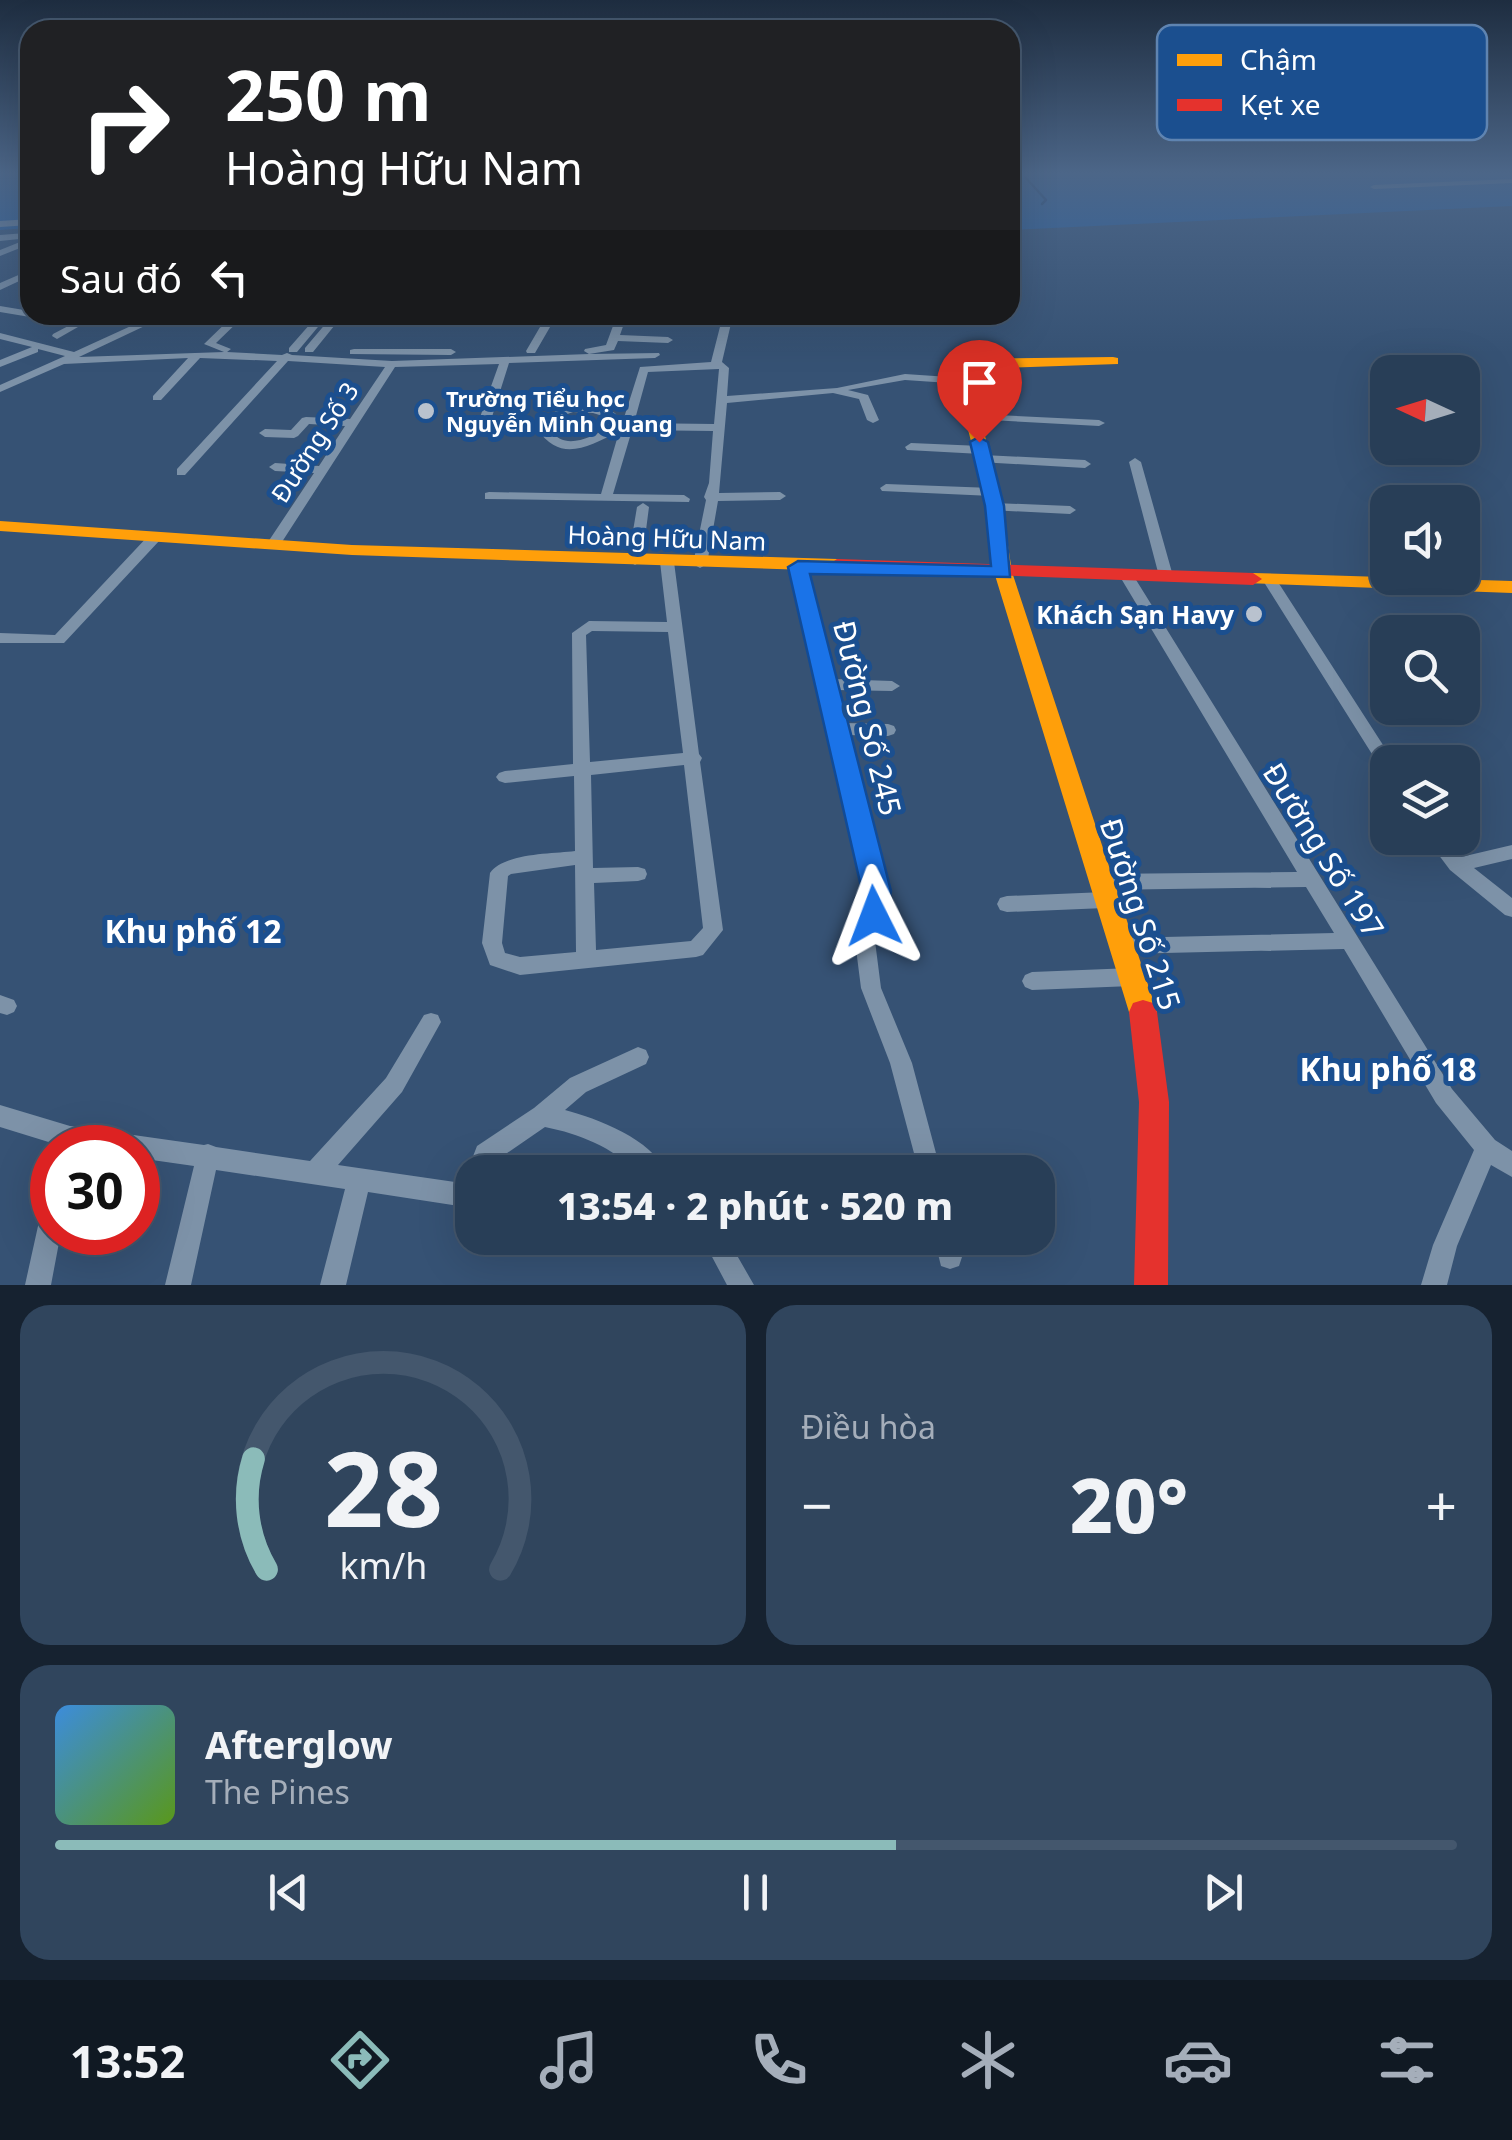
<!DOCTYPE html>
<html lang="vi">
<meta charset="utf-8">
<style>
:root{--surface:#283e57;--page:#30455d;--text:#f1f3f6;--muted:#a5aeba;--line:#44576d;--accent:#8bbbb9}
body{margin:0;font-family:"Noto Sans",sans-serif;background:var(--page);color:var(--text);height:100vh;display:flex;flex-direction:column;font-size:38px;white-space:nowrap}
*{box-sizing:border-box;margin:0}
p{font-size:32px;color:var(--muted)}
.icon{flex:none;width:55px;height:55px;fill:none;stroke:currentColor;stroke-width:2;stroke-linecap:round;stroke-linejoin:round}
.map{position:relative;height:1285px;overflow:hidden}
.panel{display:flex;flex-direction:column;gap:20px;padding:20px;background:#162230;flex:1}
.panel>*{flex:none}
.banner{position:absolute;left:20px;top:20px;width:1000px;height:305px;border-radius:30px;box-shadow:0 10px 40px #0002,0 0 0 2px var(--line);background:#202124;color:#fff;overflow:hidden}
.needle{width:65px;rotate:274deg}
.controls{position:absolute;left:1370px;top:355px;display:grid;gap:20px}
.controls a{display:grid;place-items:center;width:110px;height:110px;border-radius:20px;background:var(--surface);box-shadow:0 10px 40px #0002,0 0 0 2px var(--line);font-size:50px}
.speed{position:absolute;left:30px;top:1125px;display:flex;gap:20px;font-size:50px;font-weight:700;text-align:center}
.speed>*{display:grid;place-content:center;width:130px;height:130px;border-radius:50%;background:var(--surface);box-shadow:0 10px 40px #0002,0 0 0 2px var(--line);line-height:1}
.speed .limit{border:15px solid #d22;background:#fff;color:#111}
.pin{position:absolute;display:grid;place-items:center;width:85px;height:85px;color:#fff;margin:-102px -42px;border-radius:50% 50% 50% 0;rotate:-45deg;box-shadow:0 0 10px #0007}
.pin .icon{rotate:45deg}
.me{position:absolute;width:110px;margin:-55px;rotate:357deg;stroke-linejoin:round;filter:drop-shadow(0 0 8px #0008)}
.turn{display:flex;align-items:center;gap:35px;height:210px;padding:0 40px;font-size:45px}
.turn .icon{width:130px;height:130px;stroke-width:2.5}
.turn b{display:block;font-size:70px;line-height:85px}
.then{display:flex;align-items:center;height:95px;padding:0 40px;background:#0003;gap:20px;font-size:38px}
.big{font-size:75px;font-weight:800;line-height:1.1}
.panel .tile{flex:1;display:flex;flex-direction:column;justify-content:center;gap:15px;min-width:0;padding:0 35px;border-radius:30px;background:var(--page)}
.panel .dial{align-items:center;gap:0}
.dial svg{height:260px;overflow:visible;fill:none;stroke:var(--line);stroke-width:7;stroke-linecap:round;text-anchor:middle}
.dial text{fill:var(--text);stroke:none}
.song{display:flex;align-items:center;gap:30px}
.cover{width:120px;height:120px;border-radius:15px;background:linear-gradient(135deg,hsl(210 70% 55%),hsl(90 70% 35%))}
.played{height:10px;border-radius:5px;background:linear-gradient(90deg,var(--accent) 60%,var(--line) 60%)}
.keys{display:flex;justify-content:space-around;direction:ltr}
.heat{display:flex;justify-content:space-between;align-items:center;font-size:55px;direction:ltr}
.panel .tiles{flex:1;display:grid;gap:20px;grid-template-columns:1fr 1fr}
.tile:last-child{grid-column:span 2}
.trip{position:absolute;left:455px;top:1155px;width:600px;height:100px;border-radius:30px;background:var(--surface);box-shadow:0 10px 40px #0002,0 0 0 2px var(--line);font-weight:800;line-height:100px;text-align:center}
.menu{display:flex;height:160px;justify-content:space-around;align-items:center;background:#101923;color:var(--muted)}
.menu .icon{width:70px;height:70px}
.menu .active{color:var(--accent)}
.menu b{font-size:45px;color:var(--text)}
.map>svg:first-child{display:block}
.green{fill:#265fa1}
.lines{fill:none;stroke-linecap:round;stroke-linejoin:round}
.stream{stroke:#153c6e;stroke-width:2.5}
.street{fill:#7d92a8;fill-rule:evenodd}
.slow{fill:#ff9f0a;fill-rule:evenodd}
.jam{fill:#e5322d;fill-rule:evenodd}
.route{fill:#1a73e8;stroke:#114b97;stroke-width:2.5}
.poi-dot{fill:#b9c2ce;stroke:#1b4f8f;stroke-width:4}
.labels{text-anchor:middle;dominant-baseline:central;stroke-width:10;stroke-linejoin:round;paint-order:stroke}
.far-poi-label{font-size:22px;font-weight:bold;fill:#fff;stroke:#1b4f8f;text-anchor:start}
.street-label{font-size:25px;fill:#fff;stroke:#1b4f8f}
.poi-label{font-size:25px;font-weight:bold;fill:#fff;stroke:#1b4f8f;text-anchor:end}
.near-street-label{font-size:30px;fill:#fff;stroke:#1b4f8f}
.near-neighbourhood-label{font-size:32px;font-weight:bold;fill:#fff;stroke:#1b4f8f}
.key{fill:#1b4f8f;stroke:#5f84b1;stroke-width:2.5}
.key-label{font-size:28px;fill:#fff}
</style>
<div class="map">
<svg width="1512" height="1285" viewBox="0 0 1512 1285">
<rect width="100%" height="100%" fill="#365274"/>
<path class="green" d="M0,173H30V228L0,230Z
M1010,173H1512V206L1010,230Z"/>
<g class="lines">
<path class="stream" d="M1026,178L1046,200L1042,204"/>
<path class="street" d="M1512,179V183L1374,189L1370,187L1374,185Z
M30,219V225L0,227V221Z
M26,233L29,234V238L0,241V235Z
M30,238V244L0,256V250Z
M30,270V276L0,290V283Z
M0,306L30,311V315C45,315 59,317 74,318C83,318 90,315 99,315L57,339L52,336L53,334L72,324L0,312Z
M155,315H168L79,357L224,352L204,344L234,315H245L216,343L231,349L227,352L282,355L287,353L292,355L392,361L589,354L584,351L585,349L606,345L617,315H627L620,335L668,337L673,340L668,343L618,341L614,350L589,354L659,353L660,355L655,358L509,363L491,420L485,423L479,420L499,364L395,367L280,545L273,549L266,545L314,473L275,471L269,467L275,463L319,466L345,426L309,424L298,436L294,438L265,437L259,433L265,429L291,430L302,418L306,417L350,419L385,367L288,361L185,475H177V469L277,361L200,358L161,400H153V396L188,358L64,364L0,392V385L65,356L38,349V352L0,367V360L32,347L0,339V333L74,352Z
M318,315H328L297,352H289V348Z
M333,315H343L313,352H305V348Z
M547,315H557L535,353H527L526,351Z
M723,315H733L722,362L729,368L727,396L837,388L905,374L964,378L969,381L964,384L905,380L848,390L868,395L879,420L873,423L867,420L859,399L833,393L727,403L719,493L780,492L786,496L780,500L718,501L707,564L700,568L693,564L706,500L704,497L709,483L713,431L632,430L613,494L684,495L690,499L689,502L485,499V493L489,492L601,494L619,432C587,446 562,464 537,429C555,401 586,402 615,413L622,424L640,367L711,362ZM719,369L714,424L634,423L648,372ZM573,412L593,413L606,417L610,428C588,437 566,452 549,429L559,417Z
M354,349H451L456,352L451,355L350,354V350Z
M974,414L1099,420L1105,423L1099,426L970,419V415Z
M911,443L981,446L987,450L981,454L907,450L905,447Z
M983,455L1085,460L1091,464L1085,468L979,462V456Z
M1135,458L1141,462L1173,576L1171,579H1161L1159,576L1129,462Z
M886,484L992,488L998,492L992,496L882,491L880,488Z
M643,503L649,507L642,561L635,565L628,561L637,507Z
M994,503L1070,506L1076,510L1070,514L989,510L988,507Z
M155,533L160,534L162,537L160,540L64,643H0V633L55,635L150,534Z
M667,558L674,562L699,754L702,758L700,762L723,930L703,955L696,957L520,975L490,965L482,943L490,873C504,853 551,854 575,851L574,776L505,783L499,781L496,777L499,773L505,771L573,764L572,633L589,621L667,622L660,562ZM592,631L668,632L683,753L590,762L586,635ZM684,765L703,928L691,941L596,950L594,883L638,881L645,879L647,874L645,869L638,867L593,868L591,775ZM575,865L576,952L520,957L505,953L502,943L508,876L511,874Z
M798,563L805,567L833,679L892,681L900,686L892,691L836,690L844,723L888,724L894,726L896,730L894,734L888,736L847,735L886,891L875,941L881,988L912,1063L941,1172H919L890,1063L861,988L855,941L868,891L791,567Z
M1126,571L1133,575L1452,1089L1495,1140L1512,1151V1177L1491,1165L1457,1246L1447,1285H1421L1433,1245L1474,1150L1436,1103L1344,949L1121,954L1114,952L1111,946L1114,940L1121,938L1334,933L1306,887L1100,890L1093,887L1091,882L1093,877L1100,874L1297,872L1119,575Z
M1269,575L1276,579L1394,762H1388V772L1382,770L1262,579Z
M1426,838H1445L1461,857L1512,845V859L1474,868L1512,898V917L1505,915L1450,870Z
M1105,892L1112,895L1115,900L1112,905L1105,908L1007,912L1000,910L997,904L1000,898L1007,896Z
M1132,968L1139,971L1142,977L1139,983L1132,986L1032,990L1025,987L1022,981L1025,975L1032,972Z
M0,995L14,1000L17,1006L14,1012L7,1015L0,1013Z
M431,1013L438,1015L441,1022L402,1092L338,1165L455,1182L467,1172L477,1146L534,1108L570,1078L638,1047L646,1050L649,1057L646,1064L586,1092L565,1110C596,1118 654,1140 665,1172H638C611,1147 580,1134 545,1127L494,1162L489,1172H472V1197L459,1206L368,1192L346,1285H320L345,1189L216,1170L191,1285H165L194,1166L138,1158V1148H68L0,1127V1105L70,1126L204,1145L208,1144L216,1147L310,1161L386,1078L424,1015Z
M52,1205V1232H61L51,1285H25L40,1217L44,1209Z
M702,1238H727L754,1285H727Z
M934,1238H958L962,1257L959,1266L950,1269L941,1266Z"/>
<path class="slow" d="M1113,357L1118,358V364L967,369L1000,492L1012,572L1157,1012L1153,1021L1143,1024L1133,1021L1129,1012L994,572L984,492L952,367L967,359Z
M0,521L352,545L837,559L846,565L837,571L352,555L0,531Z
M1253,573L1512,581V593L1246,583L1244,579Z"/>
<path class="jam" d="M837,559L1253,573L1262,579L1253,585L831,569L828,565Z
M1143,1000L1153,1003L1157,1012L1169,1102L1168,1285H1134L1139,1102L1129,1012L1133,1003Z"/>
</g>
<linearGradient id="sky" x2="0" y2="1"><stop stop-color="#1e2d40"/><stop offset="0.49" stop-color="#4c6688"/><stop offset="1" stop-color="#4c6688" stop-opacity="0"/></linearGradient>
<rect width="1512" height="353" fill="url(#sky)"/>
<path class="route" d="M979,437L988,442L1004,506L1010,577L810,574L891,891L884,925L874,929L863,925L859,916L862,891L788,567L798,561L991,566L985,506L970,442Z"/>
<g class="poi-dot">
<circle cx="426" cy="411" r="10"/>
<circle cx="1254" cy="614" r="10"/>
</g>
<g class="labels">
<g class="far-poi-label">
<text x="446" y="398">Trường Tiểu học<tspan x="446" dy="25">Nguyễn Minh Quang</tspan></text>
</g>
<g class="street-label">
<text transform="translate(314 442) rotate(-57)">Đường Số 3</text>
<text transform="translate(667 537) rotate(2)">Hoàng Hữu Nam</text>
</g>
<g class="poi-label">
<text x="1234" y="614">Khách Sạn Havy</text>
</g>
<g class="near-street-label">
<text transform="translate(868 718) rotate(76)">Đường Số 245</text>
<text transform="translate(1324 850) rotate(58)">Đường Số 197</text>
<text transform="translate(1141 914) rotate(72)">Đường Số 215</text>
</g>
<g class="near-neighbourhood-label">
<text x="193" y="930">Khu phố 12</text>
<text x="1388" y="1068">Khu phố 18</text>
</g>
</g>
<rect x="1157" y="25" width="330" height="115" rx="15" class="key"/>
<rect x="1177" y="54" width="45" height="12" fill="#ff9f0a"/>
<rect x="1177" y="99" width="45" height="12" fill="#e5322d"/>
<g class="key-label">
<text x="1240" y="70">Chậm</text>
<text x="1240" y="115">Kẹt xe</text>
</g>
</svg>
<div class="controls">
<a><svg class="needle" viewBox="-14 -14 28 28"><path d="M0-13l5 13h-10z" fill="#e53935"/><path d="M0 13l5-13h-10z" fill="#a5aeba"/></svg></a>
<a><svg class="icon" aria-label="sound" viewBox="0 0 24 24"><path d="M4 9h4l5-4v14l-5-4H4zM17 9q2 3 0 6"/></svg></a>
<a><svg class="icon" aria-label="search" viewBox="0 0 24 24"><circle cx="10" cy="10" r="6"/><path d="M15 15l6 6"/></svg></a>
<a><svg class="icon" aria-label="layers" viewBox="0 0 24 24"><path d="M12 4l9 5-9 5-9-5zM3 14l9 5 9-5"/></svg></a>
</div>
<div class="speed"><div class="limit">30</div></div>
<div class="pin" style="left:979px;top:442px;background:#d93025"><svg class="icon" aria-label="arrive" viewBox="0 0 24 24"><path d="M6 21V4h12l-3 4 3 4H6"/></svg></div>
<svg class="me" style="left:874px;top:916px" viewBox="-20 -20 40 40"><path d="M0-17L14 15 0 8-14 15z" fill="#1a73e8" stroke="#fff" stroke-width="4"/></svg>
<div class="trip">13:54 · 2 phút · 520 m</div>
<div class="banner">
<div class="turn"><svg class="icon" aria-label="right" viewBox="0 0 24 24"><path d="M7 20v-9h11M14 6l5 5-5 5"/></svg><div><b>250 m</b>Hoàng Hữu Nam</div></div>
<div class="then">Sau đó<svg class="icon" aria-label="left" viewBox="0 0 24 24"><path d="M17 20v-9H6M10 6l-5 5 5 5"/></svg></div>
</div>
</div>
<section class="panel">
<div class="tiles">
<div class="tile dial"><svg viewBox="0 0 100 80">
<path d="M14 69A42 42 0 1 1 86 69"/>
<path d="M14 69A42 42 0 0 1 10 35" stroke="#8bbbb9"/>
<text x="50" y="56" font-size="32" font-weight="700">28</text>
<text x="50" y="72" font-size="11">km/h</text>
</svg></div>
<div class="tile"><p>Điều hòa</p>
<div class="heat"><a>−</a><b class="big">20°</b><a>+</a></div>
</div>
<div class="tile">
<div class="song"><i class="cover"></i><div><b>Afterglow</b><p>The Pines</p></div></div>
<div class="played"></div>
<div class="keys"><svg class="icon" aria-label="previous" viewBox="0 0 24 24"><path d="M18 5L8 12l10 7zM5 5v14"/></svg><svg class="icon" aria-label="pause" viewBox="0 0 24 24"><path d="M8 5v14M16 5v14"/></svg><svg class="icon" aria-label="next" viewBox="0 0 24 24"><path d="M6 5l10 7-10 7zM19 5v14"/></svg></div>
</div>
</div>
</section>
<nav class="menu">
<b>13:52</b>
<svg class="icon active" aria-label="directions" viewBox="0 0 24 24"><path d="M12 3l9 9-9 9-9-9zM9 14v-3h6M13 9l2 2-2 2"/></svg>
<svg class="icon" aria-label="music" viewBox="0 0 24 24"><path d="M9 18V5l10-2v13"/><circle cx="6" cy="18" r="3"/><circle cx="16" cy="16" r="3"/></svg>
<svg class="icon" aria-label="phone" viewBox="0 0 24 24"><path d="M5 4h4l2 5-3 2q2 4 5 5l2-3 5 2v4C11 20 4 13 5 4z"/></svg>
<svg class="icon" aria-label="climate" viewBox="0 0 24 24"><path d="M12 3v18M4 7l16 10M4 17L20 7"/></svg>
<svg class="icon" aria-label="car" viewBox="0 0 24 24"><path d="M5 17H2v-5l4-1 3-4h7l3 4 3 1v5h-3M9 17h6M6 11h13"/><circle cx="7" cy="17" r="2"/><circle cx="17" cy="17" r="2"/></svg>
<svg class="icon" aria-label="filters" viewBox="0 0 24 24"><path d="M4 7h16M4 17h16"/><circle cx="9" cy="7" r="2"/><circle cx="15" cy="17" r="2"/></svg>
</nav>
